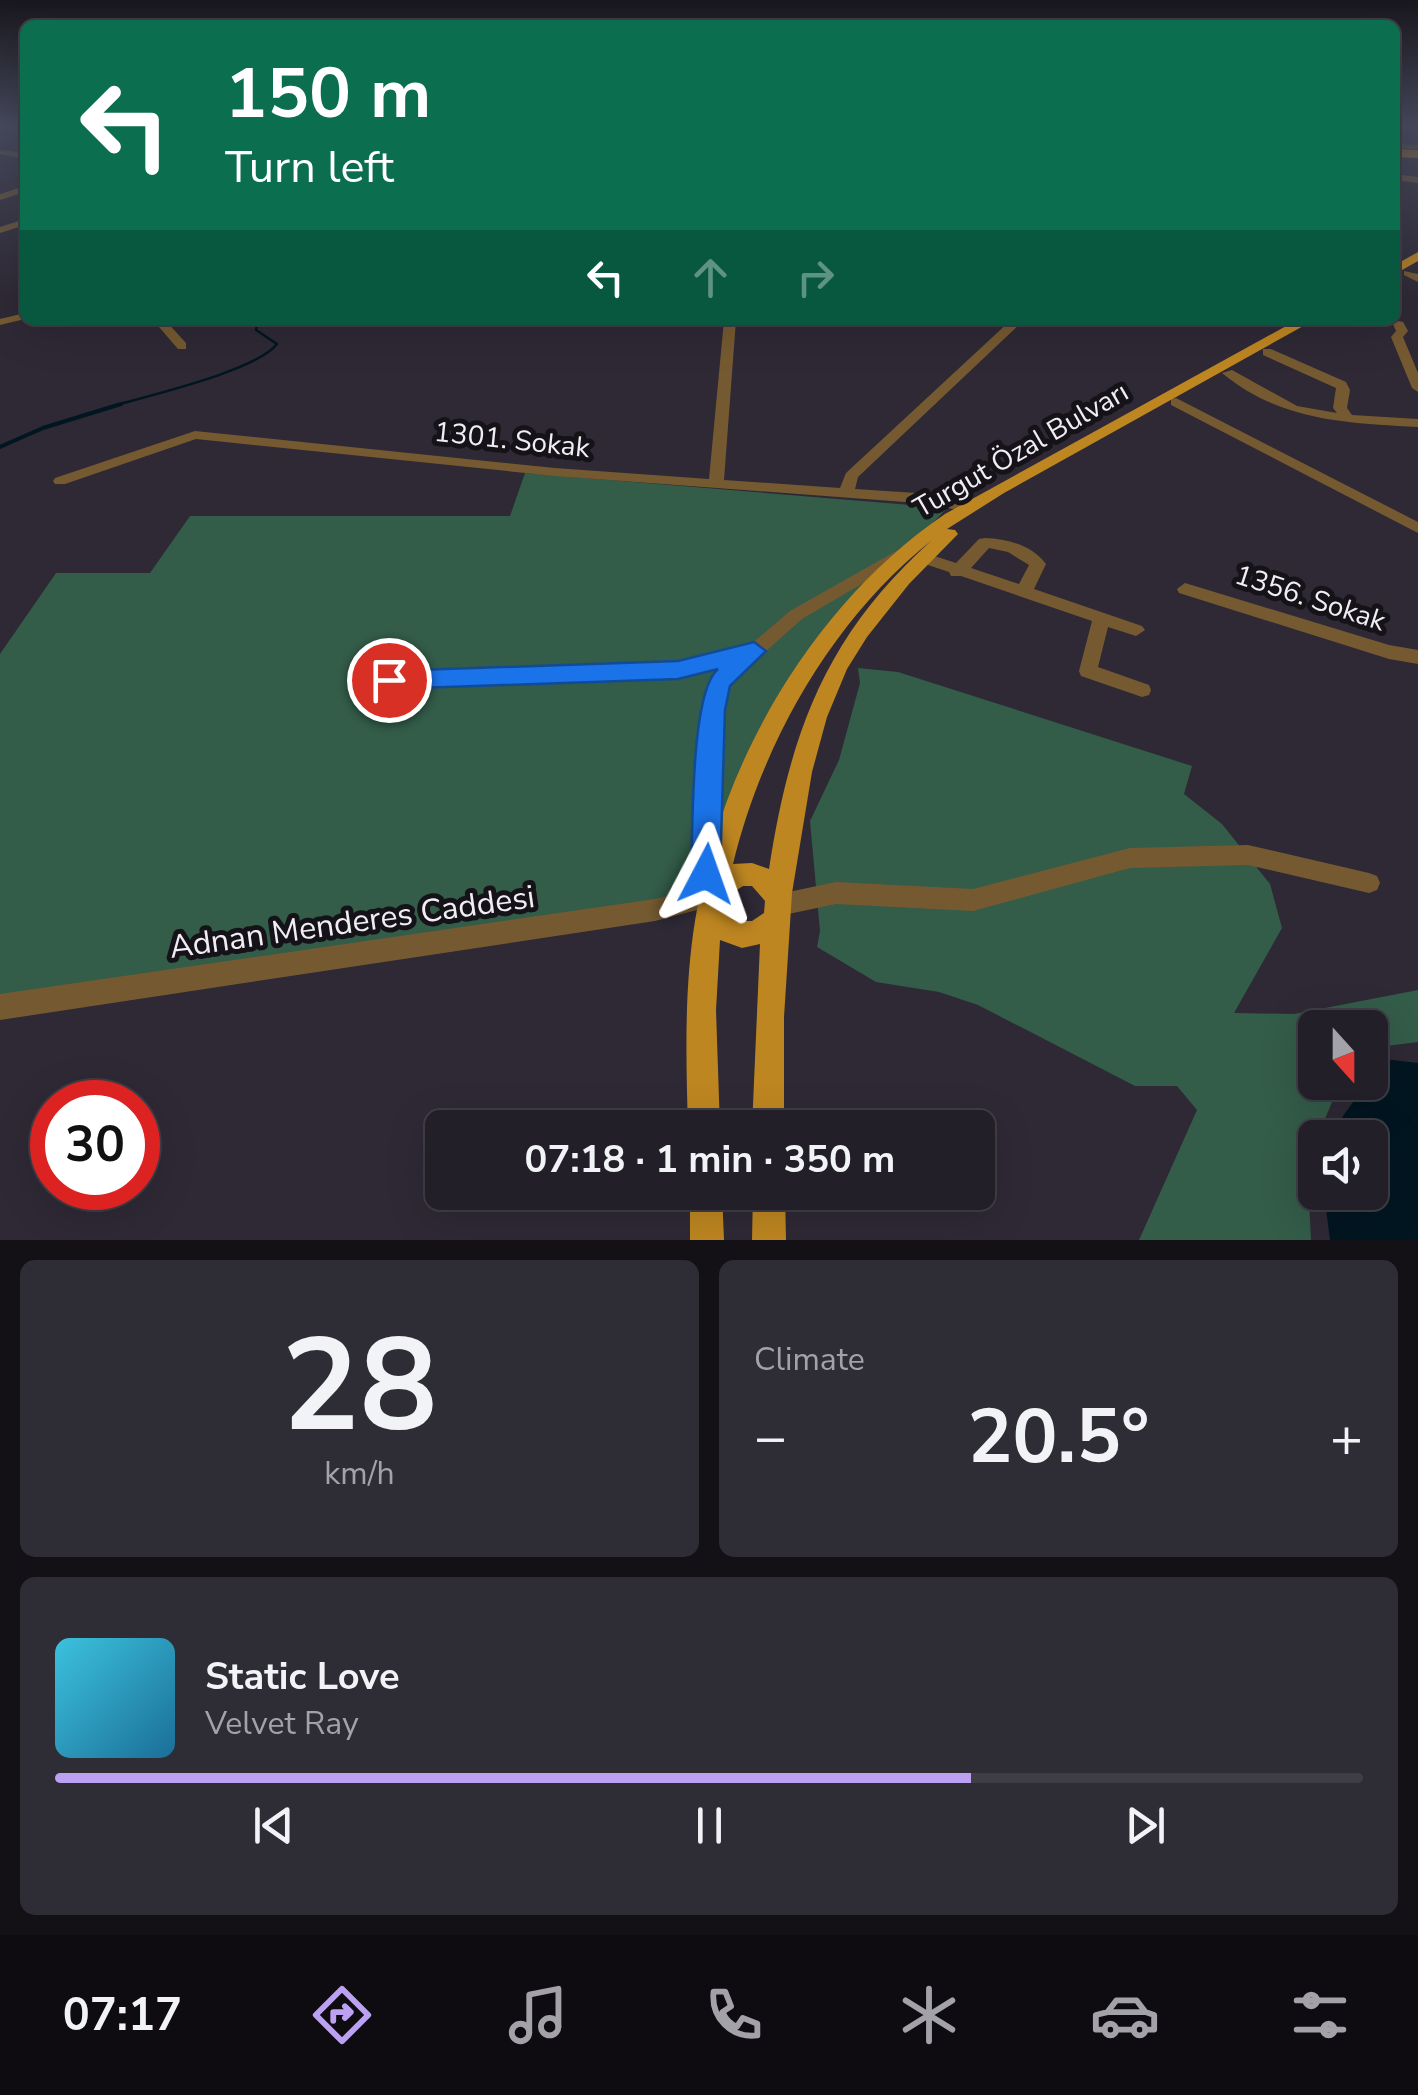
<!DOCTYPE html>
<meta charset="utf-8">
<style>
:root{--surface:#221f28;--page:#2e2c34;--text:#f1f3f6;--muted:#a2a2a8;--line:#3f3d45;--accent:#bca0f2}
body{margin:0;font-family:"Nunito Sans",sans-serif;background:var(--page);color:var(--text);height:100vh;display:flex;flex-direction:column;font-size:38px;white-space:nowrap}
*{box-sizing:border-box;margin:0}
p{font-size:32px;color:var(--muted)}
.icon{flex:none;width:55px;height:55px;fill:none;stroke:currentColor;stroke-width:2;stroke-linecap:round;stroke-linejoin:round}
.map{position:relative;height:1240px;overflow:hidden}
.side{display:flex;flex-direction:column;gap:20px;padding:20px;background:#131116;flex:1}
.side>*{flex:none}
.hud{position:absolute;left:20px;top:20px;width:1380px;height:305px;border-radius:15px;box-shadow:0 10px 40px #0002,0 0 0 2px var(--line);background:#0b6e4f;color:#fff;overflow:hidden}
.needle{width:65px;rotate:159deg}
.tools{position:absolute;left:1298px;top:1010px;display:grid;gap:20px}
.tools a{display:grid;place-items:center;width:90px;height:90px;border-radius:15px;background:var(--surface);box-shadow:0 10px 40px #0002,0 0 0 2px var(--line);font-size:50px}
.speed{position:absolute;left:30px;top:1080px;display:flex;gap:20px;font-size:50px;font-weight:700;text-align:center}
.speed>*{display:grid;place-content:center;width:130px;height:130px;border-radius:50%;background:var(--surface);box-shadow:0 10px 40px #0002,0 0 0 2px var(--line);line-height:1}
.speed .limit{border:15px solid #d22;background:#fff;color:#111}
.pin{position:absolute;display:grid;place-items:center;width:85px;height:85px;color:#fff;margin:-42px;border:5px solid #fff;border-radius:50%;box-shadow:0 2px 10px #0007}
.me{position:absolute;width:110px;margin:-55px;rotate:4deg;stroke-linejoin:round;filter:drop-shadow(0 0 8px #0008)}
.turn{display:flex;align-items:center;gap:35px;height:210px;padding:0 40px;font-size:45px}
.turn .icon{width:130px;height:130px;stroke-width:2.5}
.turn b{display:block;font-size:70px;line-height:85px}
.lanes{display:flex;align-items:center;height:95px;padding:0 40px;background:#0003;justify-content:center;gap:50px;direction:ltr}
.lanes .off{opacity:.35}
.big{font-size:75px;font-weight:700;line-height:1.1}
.side .card{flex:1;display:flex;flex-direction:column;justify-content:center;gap:15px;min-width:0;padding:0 35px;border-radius:15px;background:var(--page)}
.side .dial{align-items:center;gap:0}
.dial b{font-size:130px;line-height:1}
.song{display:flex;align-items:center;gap:30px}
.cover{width:120px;height:120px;border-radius:15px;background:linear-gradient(135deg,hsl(190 70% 55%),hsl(200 70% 35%))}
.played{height:10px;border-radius:5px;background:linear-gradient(90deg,var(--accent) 70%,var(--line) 70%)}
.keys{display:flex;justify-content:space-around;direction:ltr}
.heat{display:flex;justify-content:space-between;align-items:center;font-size:55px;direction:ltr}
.side .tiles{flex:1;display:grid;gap:20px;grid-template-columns:1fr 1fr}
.card:last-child{grid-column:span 2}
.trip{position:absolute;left:425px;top:1110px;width:570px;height:100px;border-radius:15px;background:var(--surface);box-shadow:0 10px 40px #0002,0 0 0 2px var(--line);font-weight:700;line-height:100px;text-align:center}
.menu{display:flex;height:160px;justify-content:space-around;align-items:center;background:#0e0c10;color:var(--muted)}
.menu .icon{width:70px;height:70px}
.menu .current{color:var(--accent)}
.menu b{font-size:45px;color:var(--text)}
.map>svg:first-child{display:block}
.green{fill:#335c49}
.water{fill:#021621}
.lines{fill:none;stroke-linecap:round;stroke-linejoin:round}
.stream-far1{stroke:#021621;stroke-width:2.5}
.stream{stroke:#021621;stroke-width:4}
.minor{fill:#755a31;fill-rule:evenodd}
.major{fill:#be8621;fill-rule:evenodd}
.highway{fill:#da9706;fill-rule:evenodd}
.route{fill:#1a73e8;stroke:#114b97;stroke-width:2.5}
.labels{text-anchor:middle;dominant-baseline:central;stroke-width:10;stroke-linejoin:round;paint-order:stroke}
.street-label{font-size:28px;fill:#f0edf5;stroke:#151318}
.near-street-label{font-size:32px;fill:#f0edf5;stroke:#151318}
</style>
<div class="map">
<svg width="1418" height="1240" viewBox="0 0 1418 1240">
<rect width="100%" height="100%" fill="#2e2935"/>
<path class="green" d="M525,473L947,508L794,673L712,896L0,996V654L56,573H150L190,516H510Z
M858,668L898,672L1192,766L1184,794L1222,824L1270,884L1282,928L1234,1013L1294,1014L1418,990V1042L1370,1048V1028H1315V1082L1340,1083L1307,1162L1311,1240H1139L1197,1110L1177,1086H1135L978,1005L939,992L876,982L817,947L820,931L810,821L839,760L860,683Z"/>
<path class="water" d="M1384,1059L1418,1063V1240H1330L1324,1193L1370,1192V1138L1335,1137L1343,1116Z"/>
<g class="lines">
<path class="stream-far1" d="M113,406C150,395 256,371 277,344L256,330L258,320"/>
<path class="stream" d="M0,447L43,428L121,404"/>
<path class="minor" d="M1395,144L1418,145V149L1395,148Z
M0,150L25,153V159L0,154Z
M1395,174L1418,177V183L1395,180Z
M25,186V192L0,200V194Z
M25,219V225L0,233V227Z
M1404,271L1418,274V282L1404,275Z
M25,313V319L0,325V319Z
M153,320H165L186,343V349H178Z
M724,320H736L724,480L840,488L846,473L1011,320H1024L858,477L855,489L932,494L970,504L973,507L970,510L965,512L932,504L555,476L196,439L65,484H55L53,481L55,478L195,431L555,468L709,479Z
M1399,321L1403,322L1408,331L1403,337L1418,373V392L1412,388L1391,337L1396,331L1393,324Z
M1263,349H1271L1346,382L1350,390L1347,408L1352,415L1418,419V427C1346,423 1280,421 1222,373L1232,370L1297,406L1337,413L1333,408L1336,388L1263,355Z
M1176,398L1418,522V533L1171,405V399Z
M985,538C1008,539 1032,545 1046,564L1034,589L1142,626L1145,630L1136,636L1108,627L1098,667L1149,685L1151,690L1149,695L1142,697L1081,676L1079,671L1092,621L961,576H951L949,572L916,561L914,557L922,552L956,563L979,539ZM989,548L1008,552L1029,565L1019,584L971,568Z
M905,546L911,547L913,551L911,555L802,619L728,685L722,710L717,874L723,896L720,904L655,921L0,1020V994L655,899L699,889L695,874L702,710L712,677L728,664L677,677L389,687L382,685L380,680L382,675L677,663L749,646L790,611Z
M1185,583L1389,645L1418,650V664L1389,659L1179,593L1177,589Z
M1248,845L1369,873L1377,876L1380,883L1377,890L1369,893L1248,865L1130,868L973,911L836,904L779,916L771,913L767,905L771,897L779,894L836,882L973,889L1130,848Z"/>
<path class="major" d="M1418,252V261L1395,274V265Z
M1297,320H1314L1004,493L947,529L955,530L958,534L909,584L867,637L847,669L827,717L812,772L792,893L784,1017V1128H752L760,944L742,948L720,940L716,1010L720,1128H688C686,1059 684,989 695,921C720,763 813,604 945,514ZM932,540C826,635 790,732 769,869L752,863L733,864C763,741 832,620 932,540ZM743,886H752L765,901L764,913L752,921H737L724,906L726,897Z
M690,1192H722L724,1240H690Z
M753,1192H785L786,1240H752Z"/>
<path class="highway" d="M1395,149L1418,150V158L1395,157Z"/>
</g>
<linearGradient id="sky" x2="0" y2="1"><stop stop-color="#19171d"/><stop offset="0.42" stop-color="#46495c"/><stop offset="1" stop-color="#46495c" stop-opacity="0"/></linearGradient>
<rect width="1418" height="299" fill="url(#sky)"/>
<path class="route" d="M754,642L766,651L730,686L725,710L720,874L716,884L706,888L695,884L691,874C693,833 690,692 718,669L678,679L389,689L380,687L377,680L380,674L389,671L678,661Z"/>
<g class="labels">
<g class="street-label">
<text transform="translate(512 440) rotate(6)">1301. Sokak</text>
<text transform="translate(1021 450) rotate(-30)">Turgut Özal Bulvarı</text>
<text transform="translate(1310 598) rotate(18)">1356. Sokak</text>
</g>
<g class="near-street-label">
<text transform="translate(352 922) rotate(-8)">Adnan Menderes Caddesi</text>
</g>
</g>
</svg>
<div class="tools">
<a><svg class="needle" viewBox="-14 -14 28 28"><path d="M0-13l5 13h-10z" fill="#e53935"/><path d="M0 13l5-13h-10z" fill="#a2a2a8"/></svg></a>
<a><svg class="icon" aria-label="sound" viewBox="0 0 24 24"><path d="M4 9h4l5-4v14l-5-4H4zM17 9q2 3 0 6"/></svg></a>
</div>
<div class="speed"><div class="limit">30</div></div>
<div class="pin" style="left:389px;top:680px;background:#d93025"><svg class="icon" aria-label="arrive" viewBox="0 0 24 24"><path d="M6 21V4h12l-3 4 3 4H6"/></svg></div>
<svg class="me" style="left:706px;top:874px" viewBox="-20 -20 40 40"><path d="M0-17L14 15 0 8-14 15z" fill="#1a73e8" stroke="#fff" stroke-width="4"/></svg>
<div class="trip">07:18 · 1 min · 350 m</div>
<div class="hud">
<div class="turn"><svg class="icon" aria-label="left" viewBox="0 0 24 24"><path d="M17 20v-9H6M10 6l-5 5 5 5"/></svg><div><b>150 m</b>Turn left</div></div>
<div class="lanes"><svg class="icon" aria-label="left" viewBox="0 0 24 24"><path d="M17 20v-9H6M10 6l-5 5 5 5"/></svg><svg class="icon off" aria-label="ahead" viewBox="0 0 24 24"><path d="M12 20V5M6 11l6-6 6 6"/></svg><svg class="icon off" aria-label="right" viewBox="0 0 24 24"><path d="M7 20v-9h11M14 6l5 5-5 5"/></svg></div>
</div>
</div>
<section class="side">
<div class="tiles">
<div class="card dial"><b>28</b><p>km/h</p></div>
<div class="card"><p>Climate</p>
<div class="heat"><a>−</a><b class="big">20.5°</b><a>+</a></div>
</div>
<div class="card">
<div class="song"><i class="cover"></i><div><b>Static Love</b><p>Velvet Ray</p></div></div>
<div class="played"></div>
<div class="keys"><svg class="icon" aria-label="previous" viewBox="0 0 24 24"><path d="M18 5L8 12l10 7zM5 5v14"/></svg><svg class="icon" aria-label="pause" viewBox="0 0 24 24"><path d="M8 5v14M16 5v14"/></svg><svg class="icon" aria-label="next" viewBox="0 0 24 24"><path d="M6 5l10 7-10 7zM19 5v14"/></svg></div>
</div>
</div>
</section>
<nav class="menu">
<b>07:17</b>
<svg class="icon current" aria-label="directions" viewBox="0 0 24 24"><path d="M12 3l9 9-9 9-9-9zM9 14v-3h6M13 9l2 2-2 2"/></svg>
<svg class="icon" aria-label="music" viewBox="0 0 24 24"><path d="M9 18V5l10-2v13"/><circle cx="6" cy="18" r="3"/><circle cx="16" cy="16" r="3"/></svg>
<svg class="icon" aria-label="phone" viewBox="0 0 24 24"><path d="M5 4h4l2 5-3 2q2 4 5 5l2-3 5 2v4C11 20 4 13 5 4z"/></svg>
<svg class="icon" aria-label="climate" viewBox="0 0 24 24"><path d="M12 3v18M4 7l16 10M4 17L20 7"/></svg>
<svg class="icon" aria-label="car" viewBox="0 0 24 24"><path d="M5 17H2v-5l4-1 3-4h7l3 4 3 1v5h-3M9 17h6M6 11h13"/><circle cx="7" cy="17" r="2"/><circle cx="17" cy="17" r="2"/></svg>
<svg class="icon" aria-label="filters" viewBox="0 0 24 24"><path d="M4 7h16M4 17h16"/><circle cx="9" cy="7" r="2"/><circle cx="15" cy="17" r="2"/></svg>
</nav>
